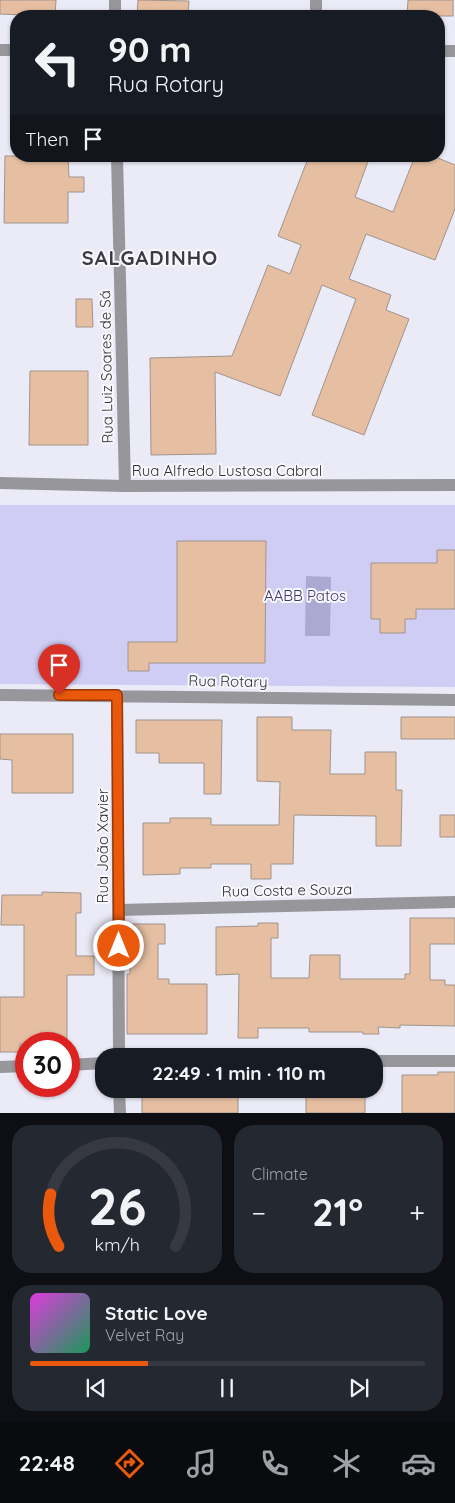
<!DOCTYPE html>
<meta charset="utf-8">
<style>
:root{--surface:#171b24;--page:#242831;--text:#f1f3f6;--muted:#9ea1a6;--line:#363941;--accent:#ea580c}
body{margin:0;font-family:Quicksand,sans-serif;background:var(--page);color:var(--text);height:100vh;display:flex;flex-direction:column;font-size:19px;white-space:nowrap}
*{box-sizing:border-box;margin:0}
p{font-size:16px;color:var(--muted)}
.icon{flex:none;width:28px;height:28px;fill:none;stroke:currentColor;stroke-width:2;stroke-linecap:round;stroke-linejoin:round}
.map{position:relative;height:1113px;overflow:hidden}
.panel{display:flex;flex-direction:column;gap:12px;padding:12px;background:#0d0f14;flex:1}
.panel>*{flex:none}
.hud{position:absolute;left:10px;top:10px;width:435px;height:152px;border-radius:20px;box-shadow:0 1px 4px #0004;background:#171b24;color:var(--text);overflow:hidden}
.speed{position:absolute;left:15px;top:1032px;display:flex;gap:10px;font-size:25px;font-weight:700;text-align:center}
.speed>*{display:grid;place-content:center;width:65px;height:65px;border-radius:50%;background:var(--surface);box-shadow:0 1px 4px #0004;line-height:1}
.speed .limit{border:8px solid #d22;background:#fff;color:#111}
.pin{position:absolute;display:grid;place-items:center;width:42px;height:42px;color:#fff;margin:-51px -21px;border-radius:50% 50% 50% 0;rotate:-45deg;box-shadow:0 0 5px #0007}
.pin .icon{rotate:45deg}
.me{position:absolute;width:55px;margin:-28px;rotate:0deg;stroke-linejoin:round;filter:drop-shadow(0 0 4px #0008)}
.turn{display:flex;align-items:center;gap:18px;height:105px;padding:0 15px;font-size:22px}
.turn .icon{width:65px;height:65px;stroke-width:2.5}
.turn b{display:block;font-size:35px;line-height:42px}
.then{display:flex;align-items:center;height:48px;padding:0 15px;background:#0003;gap:10px;font-size:19px}
.big{font-size:38px;font-weight:700;line-height:1.1}
.panel .tile{flex:1;display:flex;flex-direction:column;justify-content:center;gap:8px;min-width:0;padding:0 18px;border-radius:20px;background:var(--page)}
.panel .dial{align-items:center;gap:0}
.dial svg{height:130px;overflow:visible;fill:none;stroke:var(--line);stroke-width:7;stroke-linecap:round;text-anchor:middle}
.dial text{fill:var(--text);stroke:none}
.song{display:flex;align-items:center;gap:15px}
.cover{width:60px;height:60px;border-radius:8px;background:linear-gradient(135deg,hsl(300 70% 55%),hsl(150 70% 35%))}
.played{height:5px;border-radius:2px;background:linear-gradient(90deg,var(--accent) 30%,var(--line) 30%)}
.keys{display:flex;justify-content:space-around;direction:ltr}
.heat{display:flex;justify-content:space-between;align-items:center;font-size:28px;direction:ltr}
.panel .tiles{flex:1;display:grid;gap:12px;grid-template-columns:1fr 1fr}
.tile:last-child{grid-column:span 2}
.trip{position:absolute;left:95px;top:1048px;width:288px;height:50px;border-radius:20px;background:var(--surface);box-shadow:0 1px 4px #0004;font-weight:700;line-height:50px;text-align:center}
.dock{display:flex;height:80px;justify-content:space-around;align-items:center;background:#090b0e;color:var(--muted)}
.dock .icon{width:35px;height:35px}
.dock .on{color:var(--accent)}
.dock b{font-size:22px;color:var(--text)}
.map>svg:first-child{display:block}
.green{fill:#d0cdf5}
.water{fill:#aba8d2}
.building{fill:#e6bfa2;stroke:#9f948d}
.lines{fill:none;stroke-linecap:round;stroke-linejoin:round}
.minor{stroke:#96969b;stroke-width:12}
.route-casing{stroke:#983908;stroke-width:12}
.route{stroke:#ea580c;stroke-width:9}
.labels{text-anchor:middle;dominant-baseline:central;stroke-width:4;stroke-linejoin:round;paint-order:stroke}
.street-label{font-size:15px;fill:#2f2f34;stroke:#f8f8fd}
.park-label{font-size:15px;fill:#3f376d;stroke:#f8f8fd}
.district-label{font-size:20px;font-weight:bold;letter-spacing:1px;fill:#3c3b45;stroke:#f8f8fd}
</style>
<div class="map">
<svg width="455" height="1113" viewBox="0 0 455 1113">
<rect width="100%" height="100%" fill="#ebeaf7"/>
<path class="green" d="M0,505H455V687L0,684Z"/>
<path class="water" d="M306,576L331,577L330,636H305Z"/>
<path class="building" d="M0,0H56L55,16H25V15L0,14Z
M138,0L189,1L188,16H137Z
M408,0H453V16H407Z
M5,156H68L69,177H84V192H68V223H4Z
M309,156H370L355,197L393,212L415,156H433L455,165V209L435,260L366,234L349,279L391,295L386,310L409,319L364,435L312,415L356,299L322,285L280,396L215,372L216,454L151,455L150,358L232,356L268,265L290,274L301,245L278,236Z
M76,299H92L93,327H76Z
M30,371H88V445H29Z
M177,541H266L265,663H149V671H128V642H177Z
M437,550H455V609H416V619H405V633H380V619H371V563H437Z
M257,717H292V730H331L330,774H365V752H396V790H402L401,846H376V816L294,815L293,864H271V879H251V864H211V868H180V874L143,875V823H170V818H211V825H279L280,782L257,781Z
M401,717H455V739H401Z
M136,720H222L221,794H204V763H159V753H136Z
M0,734H73V793H12V760L0,759Z
M440,815H455V837H440Z
M42,892L81,893V913H76V956H94V975H67V1043L20,1044V1052H0V997H24V925H1L2,895H42Z
M410,918H455V944H430V980H445V985H455V1026L400,1025V1028L378,1027L379,1034H363V1032H309V1028H258V1038H238L239,974L216,975V927L258,926V923H278V938H271V978H309L310,955H340V979H405V974H410Z
M132,924H165V944H158V979H169V984H207V1034H127V974H130V950H132Z
M438,1072H455V1113H402V1075H438Z
M142,1089H238V1113H142Z
M306,1089H365V1113H306Z"/>
<g class="lines">
<path class="minor" d="M115,16V0
M316,16V0
M0,50H16
M439,51H455
M117,156L125,486
M0,483L125,486L455,485
M0,695L455,700
M117,695L119,1056
M119,910L455,902
M374,1061H455
M69,1065L104,1063
M0,1067L26,1066
M119,1089L120,1113"/>
</g>
<g class="lines">
<defs>
<path id="route" d="M59,695H117L119,946"/>
</defs>
<use href="#route" class="route-casing"/>
<use href="#route" class="route"/>
</g>
<g class="labels">
<g class="street-label">
<text transform="translate(106 367) rotate(-91)">Rua Luiz Soares de Sá</text>
<text x="227" y="470">Rua Alfredo Lustosa Cabral</text>
<text transform="translate(228 681) rotate(1)">Rua Rotary</text>
<text transform="translate(102 846) rotate(-90)">Rua João Xavier</text>
<text transform="translate(287 890) rotate(-1)">Rua Costa e Souza</text>
</g>
<g class="park-label">
<text x="305" y="595">AABB Patos</text>
</g>
<g class="district-label">
<text x="150" y="257">SALGADINHO</text>
</g>
</g>
</svg>
<div class="speed"><div class="limit">30</div></div>
<div class="pin" style="left:59px;top:695px;background:#d93025"><svg class="icon" aria-label="arrive" viewBox="0 0 24 24"><path d="M6 21V4h12l-3 4 3 4H6"/></svg></div>
<svg class="me" style="left:119px;top:946px" viewBox="-20 -20 40 40"><circle r="17" fill="#ea580c" stroke="#fff" stroke-width="3"/><path d="M0-11L8 9 0 5-8 9z" fill="#fff"/></svg>
<div class="trip">22:49 · 1 min · 110 m</div>
<div class="hud">
<div class="turn"><svg class="icon" aria-label="left" viewBox="0 0 24 24"><path d="M17 20v-9H6M10 6l-5 5 5 5"/></svg><div><b>90 m</b>Rua Rotary</div></div>
<div class="then">Then<svg class="icon" aria-label="arrive" viewBox="0 0 24 24"><path d="M6 21V4h12l-3 4 3 4H6"/></svg></div>
</div>
</div>
<section class="panel">
<div class="tiles">
<div class="tile dial"><svg viewBox="0 0 100 80">
<path d="M14 69A42 42 0 1 1 86 69"/>
<path d="M14 69A42 42 0 0 1 9 37" stroke="#ea580c"/>
<text x="50" y="56" font-size="32" font-weight="700">26</text>
<text x="50" y="72" font-size="11">km/h</text>
</svg></div>
<div class="tile"><p>Climate</p>
<div class="heat"><a>−</a><b class="big">21°</b><a>+</a></div>
</div>
<div class="tile">
<div class="song"><i class="cover"></i><div><b>Static Love</b><p>Velvet Ray</p></div></div>
<div class="played"></div>
<div class="keys"><svg class="icon" aria-label="previous" viewBox="0 0 24 24"><path d="M18 5L8 12l10 7zM5 5v14"/></svg><svg class="icon" aria-label="pause" viewBox="0 0 24 24"><path d="M8 5v14M16 5v14"/></svg><svg class="icon" aria-label="next" viewBox="0 0 24 24"><path d="M6 5l10 7-10 7zM19 5v14"/></svg></div>
</div>
</div>
</section>
<nav class="dock">
<b>22:48</b>
<svg class="icon on" aria-label="directions" viewBox="0 0 24 24"><path d="M12 3l9 9-9 9-9-9zM9 14v-3h6M13 9l2 2-2 2"/></svg>
<svg class="icon" aria-label="music" viewBox="0 0 24 24"><path d="M9 18V5l10-2v13"/><circle cx="6" cy="18" r="3"/><circle cx="16" cy="16" r="3"/></svg>
<svg class="icon" aria-label="phone" viewBox="0 0 24 24"><path d="M5 4h4l2 5-3 2q2 4 5 5l2-3 5 2v4C11 20 4 13 5 4z"/></svg>
<svg class="icon" aria-label="climate" viewBox="0 0 24 24"><path d="M12 3v18M4 7l16 10M4 17L20 7"/></svg>
<svg class="icon" aria-label="car" viewBox="0 0 24 24"><path d="M5 17H2v-5l4-1 3-4h7l3 4 3 1v5h-3M9 17h6M6 11h13"/><circle cx="7" cy="17" r="2"/><circle cx="17" cy="17" r="2"/></svg>
</nav>
